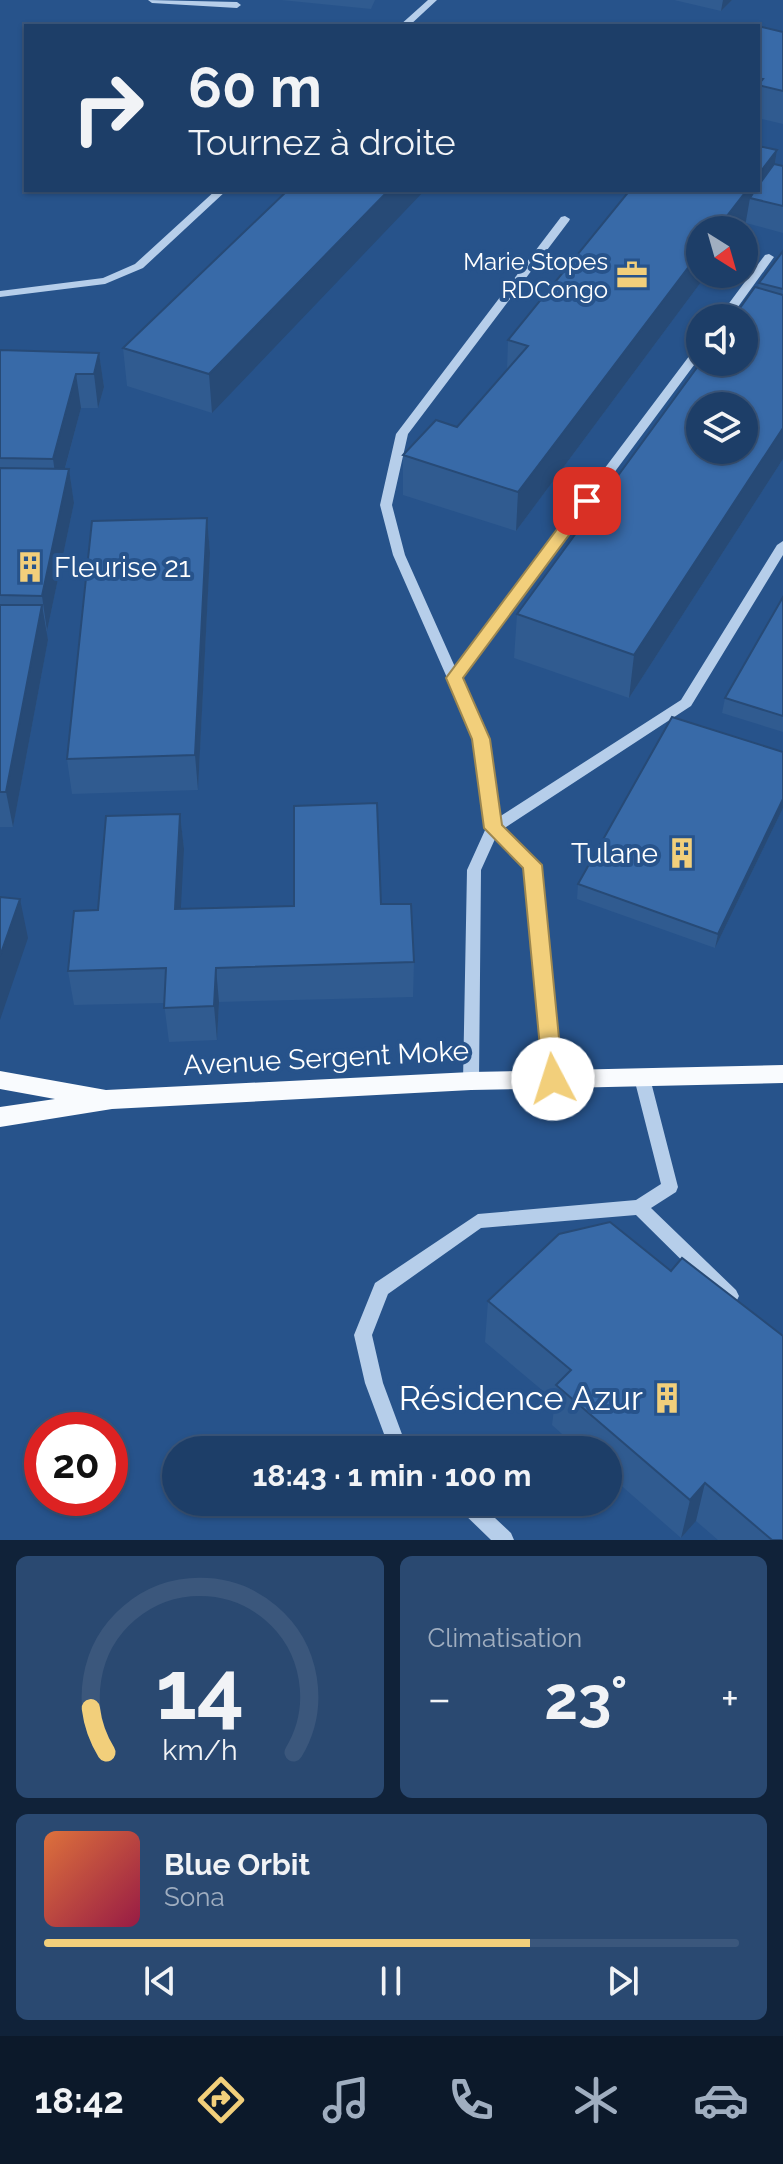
<!DOCTYPE html>
<html lang="fr">
<meta charset="utf-8">
<style>
:root{--surface:#1d3e68;--page:#2a4971;--text:#f1f3f6;--muted:#a0aec0;--line:#3b577c;--accent:#f2cf7b}
body{margin:0;font-family:Raleway,sans-serif;background:var(--page);color:var(--text);height:100vh;display:flex;flex-direction:column;font-size:30px;white-space:nowrap}
*{box-sizing:border-box;margin:0}
p{font-size:26px;color:var(--muted)}
.icon{flex:none;width:44px;height:44px;fill:none;stroke:currentColor;stroke-width:2;stroke-linecap:round;stroke-linejoin:round}
.map{position:relative;height:1540px;overflow:hidden}
.sheet{display:flex;flex-direction:column;gap:16px;padding:16px;background:#102239;flex:1}
.sheet>*{flex:none}
.hud{position:absolute;left:24px;top:24px;width:736px;height:168px;border-radius:0px;box-shadow:0 2px 6px #0004,0 0 0 2px var(--line);background:#1d3e68;color:var(--text);overflow:hidden}
.needle{width:52px;rotate:143deg}
.controls{position:absolute;left:686px;top:216px;display:grid;gap:16px}
.controls a{display:grid;place-items:center;width:72px;height:72px;border-radius:50%;background:var(--surface);box-shadow:0 2px 6px #0004,0 0 0 2px var(--line);font-size:40px}
.speed{position:absolute;left:24px;top:1412px;display:flex;gap:16px;font-size:40px;font-weight:700;text-align:center}
.speed>*{display:grid;place-content:center;width:104px;height:104px;border-radius:50%;background:var(--surface);box-shadow:0 2px 6px #0004,0 0 0 2px var(--line);line-height:1}
.speed .limit{border:12px solid #d22;background:#fff;color:#111}
.pin{position:absolute;display:grid;place-items:center;width:68px;height:68px;color:#fff;margin:-34px;border-radius:16px;box-shadow:0 4px 12px #0006}
.me{position:absolute;width:88px;margin:-44px;rotate:355deg;stroke-linejoin:round;filter:drop-shadow(0 0 6px #0008)}
.turn{display:flex;align-items:center;gap:28px;height:168px;padding:0 32px;font-size:36px}
.turn .icon{width:104px;height:104px;stroke-width:2.5}
.turn b{display:block;font-size:56px;line-height:68px}
.big{font-size:60px;font-weight:700;line-height:1.1}
.sheet .widget{flex:1;display:flex;flex-direction:column;justify-content:center;gap:12px;min-width:0;padding:0 28px;border-radius:12px;background:var(--page)}
.sheet .dial{align-items:center;gap:0}
.dial svg{height:208px;overflow:visible;fill:none;stroke:var(--line);stroke-width:7;stroke-linecap:round;text-anchor:middle}
.dial text{fill:var(--text);stroke:none}
.song{display:flex;align-items:center;gap:24px}
.cover{width:96px;height:96px;border-radius:12px;background:linear-gradient(135deg,hsl(20 70% 55%),hsl(340 70% 35%))}
.played{height:8px;border-radius:4px;background:linear-gradient(90deg,var(--accent) 70%,var(--line) 70%)}
.keys{display:flex;justify-content:space-around;direction:ltr}
.heat{display:flex;justify-content:space-between;align-items:center;font-size:44px;direction:ltr}
.sheet .tiles{flex:1;display:grid;gap:16px;grid-template-columns:1fr 1fr}
.widget:last-child{grid-column:span 2}
.trip{position:absolute;left:162px;top:1436px;width:460px;height:80px;border-radius:40px;background:var(--surface);box-shadow:0 2px 6px #0004,0 0 0 2px var(--line);font-weight:700;line-height:80px;text-align:center}
.dock{display:flex;height:128px;justify-content:space-around;align-items:center;background:#0c192a;color:var(--muted)}
.dock .icon{width:56px;height:56px}
.dock .on{color:var(--accent)}
.dock b{font-size:36px;color:var(--text)}
.map>svg:first-child{display:block}
.lines{fill:none;stroke-linecap:round;stroke-linejoin:round}
.minor{fill:#b6ceea;fill-rule:evenodd}
.major{fill:#f9fbfe;fill-rule:evenodd}
.wall{fill:#305b90}
.shaded-wall{fill:#274a76}
.building{fill:#386aa8;stroke:#274a76;stroke-width:2;fill-rule:evenodd}
.route{fill:#f2cf7b;stroke:#9d8750;stroke-width:2}
.labels{text-anchor:middle;dominant-baseline:central;stroke-width:8;stroke-linejoin:round;paint-order:stroke}
.far-poi-label{font-size:24px;fill:#fff;stroke:#27538b;text-anchor:end}
.poi-label{font-size:28px;fill:#fff;stroke:#27538b;text-anchor:start}
.street-label{font-size:28px;fill:#fff;stroke:#27538b}
.near-poi-label{font-size:34px;fill:#fff;stroke:#27538b;text-anchor:end}
</style>
<div class="map">
<svg width="783" height="1540" viewBox="0 0 783 1540">
<rect width="100%" height="100%" fill="#27538b"/>
<g class="lines">
<path class="minor" d="M148,0L237,2L241,5L237,8L152,3Z
M428,0H437L409,26H399Z
M216,190H227L143,268L105,284L0,297V291L103,278L135,264Z
M565,216L570,219L569,221L408,434L392,505L405,555L455,667L696,347L700,346V357L461,679L488,739L499,817L681,700L777,545L783,541V555L691,706L503,829L539,865L561,1079L559,1084L553,1086L547,1084L545,1079L525,867L495,839L481,870L479,1081L477,1086L471,1088L465,1086L463,1081L467,870L486,828L474,739L393,555L380,505L396,434L561,217Z
M769,254L774,257L730,318H718L765,255Z
M642,1071L648,1073L650,1078L678,1187L676,1192L651,1208L736,1290L739,1296L736,1302L730,1304L724,1302L636,1215L481,1228L388,1294L372,1335L383,1383L403,1437L411,1444L413,1450H390L365,1383L354,1335L375,1283L478,1214L636,1200L661,1184L634,1078L636,1073Z
M456,1502H478L511,1533L514,1540H491L458,1508Z"/>
<path class="major" d="M783,1065V1083L471,1090L112,1109L0,1127V1107L55,1099L0,1089V1071L106,1090L471,1072Z"/>
</g>
<path class="wall" d="M281,0H375L371,9Z
M674,0H732L721,11Z
M758,26L783,32V124L758,118Z
M777,150L775,164L783,166V233L746,223V221L700,274H707L516,531L403,495V455L457,427L507,371L508,340Z
M288,190L212,413L127,386L123,348Z
M783,251V459L629,698L514,658L517,614L758,288L759,283Z
M0,350L99,353L104,387L98,408H81L65,469H69L74,503L47,631H46L48,640L13,827H0Z
M207,518L210,553L198,790L72,794L67,759Z
M783,597V732L722,713L725,698Z
M783,752V808L715,948L577,899L578,884Z
M180,814L184,849L180,909L381,904L414,962L413,997L219,1002L217,1040L169,1042L164,1003L74,1005L68,971L98,910Z
M488,1301L783,1540H718L696,1521L681,1538L608,1474V1450H580L552,1425L555,1401L485,1342Z"/>
<path class="shaded-wall" d="M723,0H732L721,11Z
M777,150L771,188L750,198L746,221L740,230H716L747,190H758V175Z
M389,190H425L212,413L209,374Z
M700,252V274H707L516,531L518,492Z
M99,353L104,387L98,408L94,374Z
M76,374L81,408L58,494L53,459Z
M783,428V459L629,698L634,655Z
M69,469L74,503L47,631L42,596Z
M207,518L210,553L198,790L195,755Z
M42,605L48,640L13,827L6,792Z
M783,799V808L715,948L718,934Z
M180,814L184,849L179,944L175,909Z
M20,899L28,938L0,1020V956Z
M216,968L219,1002L217,1040L214,1006Z
M705,1483L696,1521L681,1538L690,1500Z"/>
<path class="building" d="M758,26L783,32V91L758,85L763,79L758,78Z
M758,146L777,150L758,175Z
M774,164L783,166V206L750,198L755,190H758V186Z
M288,190H389L209,374L123,348Z
M630,190H747L716,230H700V252L518,492L403,455L436,420L457,427L528,346L508,340Z
M783,251V289L759,283Z
M755,287L783,295V428L634,655L517,614L701,362H744V318H733ZM700,406H744V450H700Z
M0,350L99,353L94,374H76L53,459L0,458Z
M0,468L69,469L42,596L0,595Z
M207,518L195,755L67,759L92,521Z
M783,597V716L725,698Z
M0,605H42L6,792H0Z
M672,717L783,752V799L718,934L578,884Z
M377,803L381,904H411L414,962L216,968L214,1006L164,1008L166,968L68,971L74,911L98,910L106,816L180,814L175,909L294,906V806Z
M0,897L20,899L0,956Z
M610,1222L671,1271L682,1258L783,1336V1540H772L705,1483L690,1500L556,1385L571,1370L488,1301L559,1234Z"/>
<path class="route" d="M587,496L592,497V504L463,678L490,739L502,825L542,865L563,1079L560,1085L553,1087L546,1085L543,1079L523,868L484,828L472,739L446,678L581,497Z"/>
<defs>
<symbol id="office-bare" viewBox="-9 -9 18 18"><path d="M-6-3h4V-5.5h4V-3h4V5H-6ZM-1-4.5V-3h2v-1.5ZM-6 0V1H6V0Z" fill="#f2cf7b" stroke="#27538b" stroke-width="2.5" paint-order="stroke"/></symbol>
<symbol id="building-bare" viewBox="-9 -9 18 18"><path d="M-4-6H4V6H1V3H-1V6H-4ZM-2.5-4.3h1.7v1.8h-1.7ZM.8-4.3h1.7v1.8H.8ZM-2.5-1h1.7V.8h-1.7ZM.8-1h1.7V.8H.8Z" fill="#f2cf7b" stroke="#27538b" stroke-width="2.5" paint-order="stroke"/></symbol>
</defs>
<g fill-rule="evenodd">
<use href="#office-bare" x="610" y="253" width="44" height="44"/>
<use href="#building-bare" x="8" y="545" width="44" height="44"/>
<use href="#building-bare" x="660" y="831" width="44" height="44"/>
<use href="#building-bare" x="645" y="1376" width="44" height="44"/>
</g>
<g class="labels">
<g class="far-poi-label">
<text x="608" y="261">Marie Stopes<tspan x="608" dy="28">RDCongo</tspan></text>
</g>
<g class="poi-label">
<text x="54" y="567">Fleurise 21</text>
<text x="658" y="853" text-anchor="end">Tulane</text>
</g>
<g class="street-label">
<text transform="translate(326 1058) rotate(-3)">Avenue Sergent Moke</text>
</g>
<g class="near-poi-label">
<text x="643" y="1398">Résidence Azur</text>
</g>
</g>
</svg>
<div class="controls">
<a><svg class="needle" viewBox="-14 -14 28 28"><path d="M0-13l5 13h-10z" fill="#e53935"/><path d="M0 13l5-13h-10z" fill="#a0aec0"/></svg></a>
<a><svg class="icon" aria-label="sound" viewBox="0 0 24 24"><path d="M4 9h4l5-4v14l-5-4H4zM17 9q2 3 0 6"/></svg></a>
<a><svg class="icon" aria-label="layers" viewBox="0 0 24 24"><path d="M12 4l9 5-9 5-9-5zM3 14l9 5 9-5"/></svg></a>
</div>
<div class="speed"><div class="limit">20</div></div>
<div class="pin" style="left:587px;top:501px;background:#d93025"><svg class="icon" aria-label="arrive" viewBox="0 0 24 24"><path d="M6 21V4h12l-3 4 3 4H6"/></svg></div>
<svg class="me" style="left:553px;top:1079px" viewBox="-20 -20 40 40"><circle r="19" fill="#fff"/><path d="M0-13L10 11 0 6-10 11z" fill="#f2cf7b"/></svg>
<div class="trip">18:43 · 1 min · 100 m</div>
<div class="hud">
<div class="turn"><svg class="icon" aria-label="right" viewBox="0 0 24 24"><path d="M7 20v-9h11M14 6l5 5-5 5"/></svg><div><b>60 m</b>Tournez à droite</div></div>
</div>
</div>
<section class="sheet">
<div class="tiles">
<div class="widget dial"><svg viewBox="0 0 100 80">
<path d="M14 69A42 42 0 1 1 86 69"/>
<path d="M14 69A42 42 0 0 1 8 52" stroke="#f2cf7b"/>
<text x="50" y="56" font-size="32" font-weight="700">14</text>
<text x="50" y="72" font-size="11">km/h</text>
</svg></div>
<div class="widget"><p>Climatisation</p>
<div class="heat"><a>−</a><b class="big">23°</b><a>+</a></div>
</div>
<div class="widget">
<div class="song"><i class="cover"></i><div><b>Blue Orbit</b><p>Sona</p></div></div>
<div class="played"></div>
<div class="keys"><svg class="icon" aria-label="previous" viewBox="0 0 24 24"><path d="M18 5L8 12l10 7zM5 5v14"/></svg><svg class="icon" aria-label="pause" viewBox="0 0 24 24"><path d="M8 5v14M16 5v14"/></svg><svg class="icon" aria-label="next" viewBox="0 0 24 24"><path d="M6 5l10 7-10 7zM19 5v14"/></svg></div>
</div>
</div>
</section>
<nav class="dock">
<b>18:42</b>
<svg class="icon on" aria-label="directions" viewBox="0 0 24 24"><path d="M12 3l9 9-9 9-9-9zM9 14v-3h6M13 9l2 2-2 2"/></svg>
<svg class="icon" aria-label="music" viewBox="0 0 24 24"><path d="M9 18V5l10-2v13"/><circle cx="6" cy="18" r="3"/><circle cx="16" cy="16" r="3"/></svg>
<svg class="icon" aria-label="phone" viewBox="0 0 24 24"><path d="M5 4h4l2 5-3 2q2 4 5 5l2-3 5 2v4C11 20 4 13 5 4z"/></svg>
<svg class="icon" aria-label="climate" viewBox="0 0 24 24"><path d="M12 3v18M4 7l16 10M4 17L20 7"/></svg>
<svg class="icon" aria-label="car" viewBox="0 0 24 24"><path d="M5 17H2v-5l4-1 3-4h7l3 4 3 1v5h-3M9 17h6M6 11h13"/><circle cx="7" cy="17" r="2"/><circle cx="17" cy="17" r="2"/></svg>
</nav>
